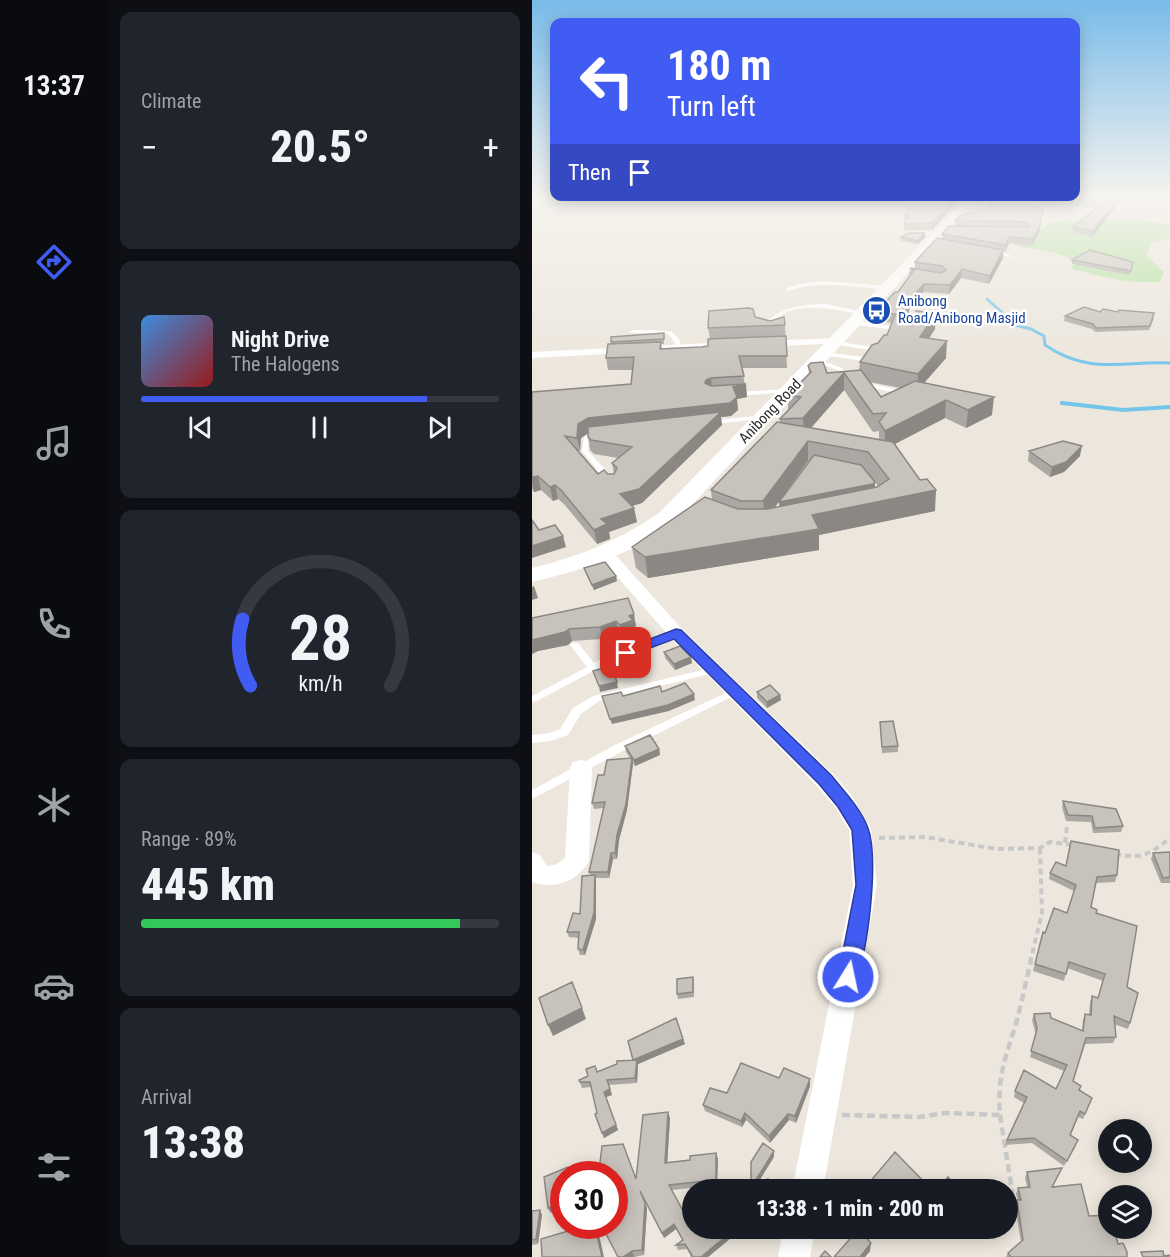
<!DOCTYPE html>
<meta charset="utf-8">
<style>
:root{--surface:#171b24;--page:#20242c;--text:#f1f3f6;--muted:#9ea1a6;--line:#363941;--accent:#415cf3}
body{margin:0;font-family:"Roboto Condensed",sans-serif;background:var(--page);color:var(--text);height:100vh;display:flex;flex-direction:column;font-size:22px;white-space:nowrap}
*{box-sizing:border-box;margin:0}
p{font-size:20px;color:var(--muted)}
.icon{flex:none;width:33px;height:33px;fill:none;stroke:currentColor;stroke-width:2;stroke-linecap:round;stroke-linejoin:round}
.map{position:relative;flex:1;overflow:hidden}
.panel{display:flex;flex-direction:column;gap:12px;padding:12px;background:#0d0f14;width:424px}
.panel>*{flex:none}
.banner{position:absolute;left:18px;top:18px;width:530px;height:183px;border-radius:12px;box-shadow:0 3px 15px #0003;background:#415cf3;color:#fff;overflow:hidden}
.tools{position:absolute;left:566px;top:1119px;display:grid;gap:12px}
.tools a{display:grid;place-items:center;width:54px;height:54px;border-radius:50%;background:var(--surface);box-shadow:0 3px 15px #0003;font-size:30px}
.speed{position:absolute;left:18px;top:1161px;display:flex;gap:12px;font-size:30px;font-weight:700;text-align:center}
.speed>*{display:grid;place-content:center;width:78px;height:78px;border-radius:50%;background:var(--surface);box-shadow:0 3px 15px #0003;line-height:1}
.speed .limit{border:9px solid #d22;background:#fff;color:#111}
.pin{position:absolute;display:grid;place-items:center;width:51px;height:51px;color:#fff;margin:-26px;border-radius:12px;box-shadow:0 3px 9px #0006}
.me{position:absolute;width:66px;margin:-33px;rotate:10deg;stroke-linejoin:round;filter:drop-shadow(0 0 4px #0008)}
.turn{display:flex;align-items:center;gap:21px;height:126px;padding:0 18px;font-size:27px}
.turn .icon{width:78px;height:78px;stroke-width:2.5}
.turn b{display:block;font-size:42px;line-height:51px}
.then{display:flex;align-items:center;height:57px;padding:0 18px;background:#0003;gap:12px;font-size:22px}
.big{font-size:45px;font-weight:800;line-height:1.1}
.panel .widget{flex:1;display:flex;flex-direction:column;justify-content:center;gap:9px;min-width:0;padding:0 21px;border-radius:12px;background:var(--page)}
.panel .dial{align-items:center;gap:0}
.dial svg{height:156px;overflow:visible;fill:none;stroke:var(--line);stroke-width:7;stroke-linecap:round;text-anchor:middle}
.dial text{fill:var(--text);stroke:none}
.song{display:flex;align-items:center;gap:18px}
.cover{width:72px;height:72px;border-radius:9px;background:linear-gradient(135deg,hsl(210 70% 55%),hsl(0 70% 35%))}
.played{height:6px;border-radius:3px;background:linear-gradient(90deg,var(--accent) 80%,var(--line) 80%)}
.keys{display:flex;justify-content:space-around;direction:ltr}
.heat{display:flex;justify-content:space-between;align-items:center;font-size:33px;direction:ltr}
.charge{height:9px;border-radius:4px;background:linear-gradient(90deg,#34c759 89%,var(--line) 0)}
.trip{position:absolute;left:150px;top:1179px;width:336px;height:60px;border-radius:30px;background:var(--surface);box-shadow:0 3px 15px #0003;font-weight:800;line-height:60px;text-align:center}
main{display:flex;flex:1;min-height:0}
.dock{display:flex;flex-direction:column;width:108px;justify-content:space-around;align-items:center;background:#090b0e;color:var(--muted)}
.dock .icon{width:42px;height:42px}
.dock .selected{color:var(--accent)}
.dock b{font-size:27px;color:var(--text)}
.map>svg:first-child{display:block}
.green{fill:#b0e09a}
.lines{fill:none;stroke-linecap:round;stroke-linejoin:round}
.stream-far1{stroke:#73c6ea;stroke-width:3}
.stream{stroke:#73c6ea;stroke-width:4}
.path-far1{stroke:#c8c8c8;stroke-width:4;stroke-dasharray:6 4;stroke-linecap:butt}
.path{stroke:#c8c8c8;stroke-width:4.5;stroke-dasharray:8 4.5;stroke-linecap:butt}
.lane{fill:#fff;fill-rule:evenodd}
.street{fill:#fff;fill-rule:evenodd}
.secondary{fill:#fff;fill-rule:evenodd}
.wall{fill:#aba7a2;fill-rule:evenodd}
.shaded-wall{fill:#8b8884}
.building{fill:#c7c2bc;stroke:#8b8884;stroke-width:1.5}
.route{fill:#415cf3;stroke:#2a3c9e;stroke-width:1.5}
.labels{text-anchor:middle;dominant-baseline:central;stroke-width:5;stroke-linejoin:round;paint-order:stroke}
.far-transit-label{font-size:15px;fill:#164399;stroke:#fff;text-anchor:start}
.far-street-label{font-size:15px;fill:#2a2a2a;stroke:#fff}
</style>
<main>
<nav class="dock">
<b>13:37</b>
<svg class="icon selected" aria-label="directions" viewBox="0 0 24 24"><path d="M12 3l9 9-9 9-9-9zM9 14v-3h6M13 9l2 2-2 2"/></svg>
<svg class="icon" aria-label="music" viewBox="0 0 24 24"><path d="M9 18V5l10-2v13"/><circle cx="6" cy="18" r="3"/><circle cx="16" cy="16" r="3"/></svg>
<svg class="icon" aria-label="phone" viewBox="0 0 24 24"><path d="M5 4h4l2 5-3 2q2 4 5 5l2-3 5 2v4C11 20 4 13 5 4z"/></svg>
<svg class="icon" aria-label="climate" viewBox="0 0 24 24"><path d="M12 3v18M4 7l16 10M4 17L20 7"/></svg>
<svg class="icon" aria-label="car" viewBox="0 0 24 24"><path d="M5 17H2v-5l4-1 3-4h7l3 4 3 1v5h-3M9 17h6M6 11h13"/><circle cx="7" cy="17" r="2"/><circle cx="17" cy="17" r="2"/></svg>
<svg class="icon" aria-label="filters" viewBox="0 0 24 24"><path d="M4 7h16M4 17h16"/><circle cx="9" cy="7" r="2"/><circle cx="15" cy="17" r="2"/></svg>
</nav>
<section class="panel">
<div class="widget"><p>Climate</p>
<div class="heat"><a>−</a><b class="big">20.5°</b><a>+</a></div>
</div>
<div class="widget">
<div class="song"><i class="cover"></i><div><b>Night Drive</b><p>The Halogens</p></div></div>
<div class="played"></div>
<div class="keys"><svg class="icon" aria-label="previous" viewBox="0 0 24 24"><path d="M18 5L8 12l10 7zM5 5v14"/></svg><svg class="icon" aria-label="pause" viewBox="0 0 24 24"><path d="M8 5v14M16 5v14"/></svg><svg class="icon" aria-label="next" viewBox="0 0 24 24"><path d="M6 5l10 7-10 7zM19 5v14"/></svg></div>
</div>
<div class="widget dial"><svg viewBox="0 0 100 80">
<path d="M14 69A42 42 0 1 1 86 69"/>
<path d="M14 69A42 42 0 0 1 10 35" stroke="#415cf3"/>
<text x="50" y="56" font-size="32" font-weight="700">28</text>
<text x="50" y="72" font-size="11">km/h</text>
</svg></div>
<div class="widget"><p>Range · 89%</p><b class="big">445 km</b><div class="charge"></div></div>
<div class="widget"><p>Arrival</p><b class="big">13:38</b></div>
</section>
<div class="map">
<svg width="638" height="1257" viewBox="0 0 638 1257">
<rect width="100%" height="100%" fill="#ece6dc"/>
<path class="green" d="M588,219L637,224V238L618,243L615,256L632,272L628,282C597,284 570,277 540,269L542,261C524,250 502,251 482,245L522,221Z"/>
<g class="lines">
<path class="stream-far1" d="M455,299L474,316L476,323L499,329L512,336L513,345C556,375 591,361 638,363"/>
<path class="stream" d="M530,403L591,410L638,407"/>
<path class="path-far1" d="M347,838L393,837L465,849L508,848L518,842L542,845
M533,843L535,826
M583,854C610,859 617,855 638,838
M498,963L510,913L508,848"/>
<path class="path" d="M310,1115L387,1117L413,1113L468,1115C465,1075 474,1057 485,1020C490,1001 494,981 499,961
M468,1115L482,1203"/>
<path class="lane" d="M409,232L411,234L370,235L368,234L370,233Z
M459,251L479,255L481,256L479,257L457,253Z
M291,281L356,286L359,288L356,290C322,287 289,280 256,291L253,289L266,284Z
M295,304L335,313L332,315C302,309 254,297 235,329L230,328C243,307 272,304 295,304Z
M321,321L370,327L373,329L370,331L319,324L318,323Z
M101,330L139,331L147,339L150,347L145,348L141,340L136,334L99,333L98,332Z
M303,341L347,348L350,350L344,359L332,361L290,355L289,354L292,352L332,357L340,356L343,351L301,344L300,343Z
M285,359L310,368L320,381L315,382L306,370L283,362V360Z
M330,382L373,391L376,393L373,395L328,385V383Z
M257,389L260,391L259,392L203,396L200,394L203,392Z
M230,415L233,417L232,418L178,425L175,423L178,421Z
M66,432L69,434L68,435L57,439L56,451L81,478V482H75L50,451L52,437Z
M144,630L147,631L149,633L147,635L80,661L5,701L0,702V696L55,667L38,645L40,643H46L62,663L74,657Z
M183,667L188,670L186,672L67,701L49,714L36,735L19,741L0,743V735L18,733L28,729L41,708L61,696Z
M204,688L207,689L209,691L207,693L91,751L0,799V790L83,745Z"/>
<path class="street" d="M304,338L308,339V343L231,347L225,344L231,341Z
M198,342L204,345L202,347L0,358V352Z
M73,548L79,550L150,629L301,774L320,796L339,829L345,885L291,1190H260L321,885L317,830L304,808L285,786L138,637L67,556L65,553Z
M49,760L57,762L60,768L57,861C46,882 21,890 0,882V852L8,855L15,866L23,865L33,858L38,768L41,762Z
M251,1228H283L278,1257H246Z"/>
<path class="secondary" d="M436,196H448L143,523C99,554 52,570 0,582V568C46,557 88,540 127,513Z"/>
</g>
<path class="wall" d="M546,195H573L561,208L539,205L540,199Z
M591,195L590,199L560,237L540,232L541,227Z
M390,196H432L400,230H372V224L374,221H372V214Z
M460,196H489L485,201L507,232L500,246L477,243L473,252L471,251V258L457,284L429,278L417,294L391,292L377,310V316L375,317L381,318L384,316V311L404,313L403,329L397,338L414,358L392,383L460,415L434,428L413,418L363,444L403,511L287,535V550L116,578L104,568L100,547L180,500L179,490L248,423V419L256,411V395L277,374L276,366L295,373L327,370L328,362L355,335L360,323L344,321V312L366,292L377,276L378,268L383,269V262L410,239V234L423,226V220L456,209ZM337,382L369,388L349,397ZM312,390L341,432L347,431V439L279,428ZM276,461H278L248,506L243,507ZM334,472H335L346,486L343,488Z
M369,237H393L386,244L369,241Z
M540,260L601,262L598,275L540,264Z
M568,312H586L622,318L617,330L563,332L560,329L532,321L533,316Z
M223,317L253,325L255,368H210L215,397L205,399L206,410L199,416L189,417L190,425L110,503L101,506L105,522L77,532L78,539L65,544L32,504L26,499L21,501L9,490L2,492L0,489V392L99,384L101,370H76L74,358L79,344V342L132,333V344H129L130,348L169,347L176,346L178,339L176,328ZM56,433V437L58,450L62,454L86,458L80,463L82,474H66L46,451H48L49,438Z
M497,451L548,456L532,472L518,477L496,461Z
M52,568L85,581L62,590L54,574Z
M96,598L104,626L102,627L103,633L90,637L87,633L70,639L40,641L36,645L6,651L0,654V618Z
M132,652L159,657L160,663L143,670L133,658Z
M225,692L248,695L249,700L235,708L225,698Z
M348,722L366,746V752L350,753Z
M93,746L127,749L128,755L103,766L101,763L95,810L87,840L85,859H81L77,878H64V919L53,955H48L46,949L47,938L37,937L35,932L48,914L58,875L57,872L72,808L62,809L60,803L72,775L98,758L94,752Z
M531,801L591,826L589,832L561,833L559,822L534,821L530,807Z
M539,841L585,875L583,882L564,883L559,907L564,913L595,987L598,1023L596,1029L582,1024L584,1037L581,1043L553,1044L541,1081L547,1090L560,1098L551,1119L546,1117L539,1135L544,1146L532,1166L500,1143L473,1145L475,1140L492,1103L482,1097L483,1091L524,1089L532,1071L498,1057L504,1035L500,1020L502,1014L519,1018L550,1031L551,1020L553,1014L557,1015L558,1002L560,996L566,998L571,981L535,968L532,981L501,971L511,932L513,933L535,913L542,891L517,879L518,873L534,866Z
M638,852V883H629L619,859L621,853Z
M161,977L162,983V997L146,999L145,994Z
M151,1039L153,1044L106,1064L105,1083L77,1085L80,1095L74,1097L86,1130L72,1138L59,1087L50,1088L47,1080L65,1072L101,1060Z
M247,1078L278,1079V1086L264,1123L257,1120L238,1143L214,1120L210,1127L173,1111L171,1105L195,1093Z
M138,1118L135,1162L158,1160L184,1153L186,1159L185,1185L140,1190L162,1231L165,1228H211L176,1257H159L155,1249L146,1250L144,1245L150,1240L144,1229L132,1238L111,1196L115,1208L112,1255L102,1257H86L88,1211L82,1174H69L67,1171L70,1146L104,1179Z
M530,1168L521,1187L557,1216L586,1244L595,1257H474L476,1253L489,1242L483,1206L486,1200L484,1194L486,1188L495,1187L493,1178L495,1172Z
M8,1210L10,1215L6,1244L0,1245V1211Z
M314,1228H341L334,1237L338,1251L333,1257H302L321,1236Z
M390,1228H409L400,1239Z"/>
<path class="shaded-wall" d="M568,195H573L561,208L562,202Z
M591,195L590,199L560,237L561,231Z
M427,196H432L400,230V223Z
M484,196H489L481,206V199Z
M511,209L507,232L500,246L501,239Z
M393,233V237L386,244V241Z
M477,237V243L473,252L474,245Z
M471,250V258L457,284L458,276Z
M430,269L429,278L417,294L418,285Z
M392,284L391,292L377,310V316L370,324V315L372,306Z
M404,313L403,329L387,354L388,337Z
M415,341L414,358L385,391L386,374Z
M312,373V390L272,436L271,418Z
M179,378L180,391L173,383L174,380Z
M214,384L215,397L205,399L206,410L199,416L189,417L190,425L110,503L91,508L88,494L182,418L59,431L49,438L48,451L45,438L46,424L56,418Z
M462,397L460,415L434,428L436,410Z
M414,400L413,418L353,449V431Z
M276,441V461L233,521L231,501Z
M550,446L548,456L532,472L518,477L520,467Z
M6,476L9,490L2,492L0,482V477Z
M343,482V498L248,518L247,502Z
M23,485L26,499L21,501L18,487Z
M404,490L403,511L287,535V550L116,578L113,557L280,515Z
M102,508L105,522L77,532L78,539L65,544L62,530L69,519Z
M31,536L34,547L0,558V546Z
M84,576L85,581L62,590L60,585Z
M2,586L6,598L0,600V587Z
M102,614L104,626L102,627L103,633L90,637L88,625L97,616Z
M84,621L87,633L70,639L68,627Z
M37,629L40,641L36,645L6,651L0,654V640Z
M159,657L160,663L143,670L142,664Z
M85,682L86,688L68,692L67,686Z
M162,694L163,700L137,711L80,724L78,719Z
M248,695L249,700L235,708V702Z
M127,749L128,755L103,766L102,760Z
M100,758L101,764L95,810L87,840L85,859L83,853L85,835Z
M79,853L81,859L77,878L76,872Z
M63,875L64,881V919L53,955L51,950Z
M50,1008L54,1019L21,1036L16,1025Z
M151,1039L153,1044L106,1064L105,1083L103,1078L101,1060Z
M278,1079V1086L264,1123L263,1116Z
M75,1080L80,1095L74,1097L86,1130L72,1138L70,1133L72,1092Z
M136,1112L138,1118L135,1168L133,1163Z
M213,1113L214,1120L210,1127L209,1121Z
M256,1114L257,1120L238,1143L237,1136Z
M242,1151V1157L223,1188L222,1183Z
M184,1153L186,1159L185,1185L184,1180Z
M32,1202V1207L19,1213L16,1208Z
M113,1203L115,1208L112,1255L110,1250Z
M8,1210L10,1215L6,1244L4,1239Z
M142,1224L144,1229L132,1238L130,1233Z
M63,1226H65L72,1257H70Z
M204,1228H211L176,1257H169Z
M334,1228H341L330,1241V1233Z
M404,1228H409L400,1239L401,1232Z
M339,1243L338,1251L333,1257H328Z
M100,1251L102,1256V1257H91Z"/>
<path class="building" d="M546,195H568L562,202L540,199Z
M581,195H590L561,231L541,227Z
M390,196H427L400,223L372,224L378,216L372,214Z
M460,196H484L481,199L511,209L508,226L501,239L477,237L474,245L410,234L417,226L497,227L498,225L494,222L423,220L427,216L456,209Z
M377,233H393L386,241L369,237Z
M405,238L471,250L458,276L430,269L418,285L392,284L372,306L377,307L370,315L344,312L363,292H366L382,270L378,268L409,273L414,270L410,266L383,262Z
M558,250L601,262L599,271L540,260Z
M552,307L568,312L571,309L586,312L587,310L622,313L618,326L564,328L561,324L533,316Z
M216,308L221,309L223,317L238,321L252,317L253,325L176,328L177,311Z
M384,311L404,313L388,337L415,341L386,374L328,362L340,345L346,343L352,335H355L363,315L381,318L387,314Z
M132,333V339L79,342V337Z
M254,336L255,356H207L212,376L179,378L174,380L173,383L179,386L214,384L201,387L205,397L198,403L56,418L46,424L45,438L33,436L66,474L72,470L76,474H82L85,468L80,463L100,447L59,440L56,437V427L189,412L107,489L88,494L102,508L69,519L75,524L62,530L29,490L23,485L18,487L6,476L0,477V392L99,384L102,357L74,358L76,344L129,342L128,349L169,347L176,346V339Z
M291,362L295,373L329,370L349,397L383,381L462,397L436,410L414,400L353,431L347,422L354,413L341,414L312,373L271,418L248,419L269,397L256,395L279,372L276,366L279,363Z
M245,422L361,442L388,480L395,479L404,490L280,515L287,529L113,557L100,547L173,497L206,509H235L345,487L357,479L336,452L276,441L231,501H209L179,490Z
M531,441L550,446L534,462L520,467L497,451Z
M282,455L329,465L343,482L341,484L247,502Z
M0,520L7,530L23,525L31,536L0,546Z
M73,562L84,576L60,585L52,568Z
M96,598L102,614L97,616L101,620L88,625L84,621L68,627L37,629L33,632L0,640V618Z
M148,646L159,657L142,664L132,652Z
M79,666L85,682L67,686L61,671Z
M153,683L162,694L136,705L78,719L70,696L89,692L91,696L128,686L130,692Z
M238,685L248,695L235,702L225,692Z
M361,721L366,746L350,747L348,722Z
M118,735L127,749L102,760L93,746Z
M100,758L94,804L85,835L83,853H79L76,872H57L73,802L60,803L66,775H72L75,760Z
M531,801L584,809L591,826L563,828L560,816L536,815Z
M539,841L587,850L585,875L565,877L559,907L565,910L564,913L605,926L595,987L606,993L598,1023L582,1016L584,1037L554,1038L541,1081L549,1086L547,1090L560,1098L553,1114L548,1111L538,1135L546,1140L535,1161L502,1138L475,1140L495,1097L483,1091L492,1070L524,1089L535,1065L499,1051L505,1029L502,1014L518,1013L519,1018L551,1031L553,1014L559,1015L560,996L566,998L573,974L537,962L534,974L503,964L511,932L513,933L522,908L535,913L544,885L518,873L524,862L534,866Z
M638,852V877L631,878L621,853Z
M63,875L62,913L51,950L46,949L47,932H35L41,913L48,914L50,876Z
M161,977V992L145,994V979Z
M40,982L50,1008L16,1025L7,998Z
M144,1018L151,1039L101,1060L96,1041Z
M105,1060L103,1078L75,1080L78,1089L72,1092L84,1125L70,1133L63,1114L65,1113L58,1082H48L47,1080L56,1076L54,1069L63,1066L65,1072L85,1064V1061Z
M209,1063L247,1078L252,1068L278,1079L263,1116L256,1114L237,1136L213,1113L209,1121L171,1105L178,1088L195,1093Z
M136,1112L133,1163L158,1160V1156L184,1153V1180L137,1185L162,1231L165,1228H204L169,1257H161L153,1244L144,1245L151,1240L142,1224L130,1233L108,1191L113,1203L110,1250L100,1251L91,1257H86L70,1226H82V1211H88L82,1183V1174H81L80,1170L67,1171L70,1146L91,1144L104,1179L111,1115Z
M231,1143L242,1151L222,1183L236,1179V1190H219V1162Z
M363,1152L400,1190H331Z
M36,1167L37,1174H32V1202L16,1208L12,1177Z
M530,1168L520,1187L549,1184L557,1216L576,1215V1228H582L586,1244L591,1243L595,1252V1257H479L476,1253L491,1240L485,1200H489L486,1188L498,1187L495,1172Z
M416,1177L428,1190H405Z
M320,1181L327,1190H313Z
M8,1210L4,1239L0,1240V1211Z
M44,1226H63L70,1257H10L9,1239L43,1229Z
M321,1228H334L330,1233L339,1243L328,1257H302L324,1232Z
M293,1251L299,1257H288Z
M631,1251L632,1256L638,1255V1257H611L609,1252Z"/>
<linearGradient id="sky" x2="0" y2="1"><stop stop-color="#79bbe9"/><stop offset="0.53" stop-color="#f6f4ef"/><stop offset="1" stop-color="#f6f4ef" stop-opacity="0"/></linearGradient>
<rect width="638" height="371" fill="url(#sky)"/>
<path class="route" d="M144,629L149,630L299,775C312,791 329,809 336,828C347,859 336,954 323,984L316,986L309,984L306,977L324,885L320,830L306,807L287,784L142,639L94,657L87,653L89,650Z"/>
<defs>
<symbol id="bus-disc" viewBox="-11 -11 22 22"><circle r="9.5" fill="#1a4fb4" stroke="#fff"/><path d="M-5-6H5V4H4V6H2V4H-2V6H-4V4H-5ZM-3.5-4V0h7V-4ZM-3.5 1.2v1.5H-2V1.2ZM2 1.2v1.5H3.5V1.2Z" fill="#fff"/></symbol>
</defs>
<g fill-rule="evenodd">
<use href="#bus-disc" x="328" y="294" width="33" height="33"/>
</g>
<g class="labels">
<g class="far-transit-label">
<text x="366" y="301">Anibong<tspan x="366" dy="17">Road/Anibong Masjid</tspan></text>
</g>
<g class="far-street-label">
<text transform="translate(238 411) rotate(-46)">Anibong Road</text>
</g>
</g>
</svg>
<div class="tools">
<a><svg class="icon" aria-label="search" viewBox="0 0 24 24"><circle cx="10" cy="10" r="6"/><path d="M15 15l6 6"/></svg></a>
<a><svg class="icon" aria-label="layers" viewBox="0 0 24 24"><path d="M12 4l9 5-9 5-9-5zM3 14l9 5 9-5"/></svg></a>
</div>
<div class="speed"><div class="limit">30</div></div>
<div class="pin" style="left:94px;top:653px;background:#d93025"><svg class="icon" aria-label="arrive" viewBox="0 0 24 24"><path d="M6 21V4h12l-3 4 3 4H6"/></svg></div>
<svg class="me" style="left:316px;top:977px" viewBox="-20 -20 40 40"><circle r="17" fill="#415cf3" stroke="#fff" stroke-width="3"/><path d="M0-11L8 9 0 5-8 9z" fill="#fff"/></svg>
<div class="trip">13:38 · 1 min · 200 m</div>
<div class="banner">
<div class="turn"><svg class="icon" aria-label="left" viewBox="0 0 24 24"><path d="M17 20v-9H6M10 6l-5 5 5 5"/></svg><div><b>180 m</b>Turn left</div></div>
<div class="then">Then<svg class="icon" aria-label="arrive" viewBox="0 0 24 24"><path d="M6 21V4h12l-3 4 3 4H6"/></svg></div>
</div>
</div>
</main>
